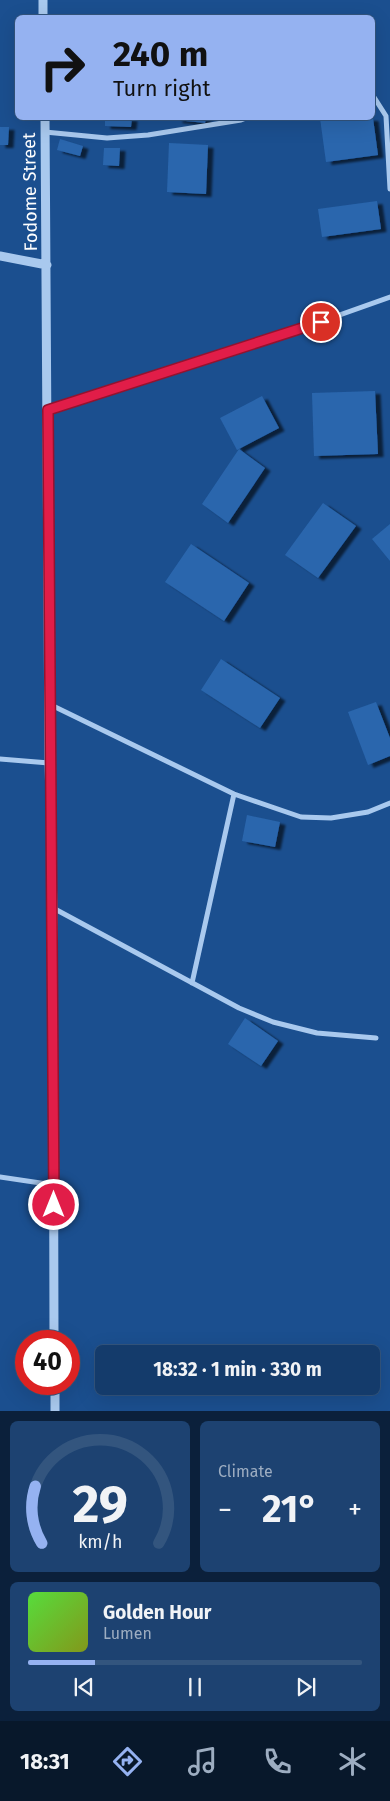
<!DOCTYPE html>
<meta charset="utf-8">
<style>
:root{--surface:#143b6b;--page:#1d4271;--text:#f1f3f6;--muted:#9dadc1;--line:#33557e;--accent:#95b2f1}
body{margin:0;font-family:"Fira Sans",sans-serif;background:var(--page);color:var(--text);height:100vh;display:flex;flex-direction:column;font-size:19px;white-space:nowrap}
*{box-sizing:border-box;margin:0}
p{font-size:16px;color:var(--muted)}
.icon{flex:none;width:28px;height:28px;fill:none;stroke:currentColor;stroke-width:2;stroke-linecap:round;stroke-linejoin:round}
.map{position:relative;height:1411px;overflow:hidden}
.drawer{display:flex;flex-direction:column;gap:10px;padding:10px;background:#0b203b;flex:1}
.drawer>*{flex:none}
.hud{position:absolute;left:15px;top:15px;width:360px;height:105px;border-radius:8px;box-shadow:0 5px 20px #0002,0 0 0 1px var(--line);background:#95b2f1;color:#111;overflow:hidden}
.speed{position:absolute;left:15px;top:1330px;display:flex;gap:10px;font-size:25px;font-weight:700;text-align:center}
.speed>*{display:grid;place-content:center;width:65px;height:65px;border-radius:50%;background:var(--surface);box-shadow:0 5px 20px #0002,0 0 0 1px var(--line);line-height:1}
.speed .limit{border:8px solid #d22;background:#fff;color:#111}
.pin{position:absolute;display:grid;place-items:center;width:42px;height:42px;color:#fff;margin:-21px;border:2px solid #fff;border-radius:50%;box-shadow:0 1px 5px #0007}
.me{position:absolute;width:55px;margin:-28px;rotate:0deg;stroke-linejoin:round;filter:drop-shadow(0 0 4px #0008)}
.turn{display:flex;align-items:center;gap:18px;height:105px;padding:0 15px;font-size:22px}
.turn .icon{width:65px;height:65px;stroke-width:2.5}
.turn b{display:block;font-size:35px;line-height:42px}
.big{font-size:38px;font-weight:700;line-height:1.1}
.drawer .card{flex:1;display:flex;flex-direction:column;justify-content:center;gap:8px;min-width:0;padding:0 18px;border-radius:8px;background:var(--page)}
.drawer .dial{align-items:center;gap:0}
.dial svg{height:130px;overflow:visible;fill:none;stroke:var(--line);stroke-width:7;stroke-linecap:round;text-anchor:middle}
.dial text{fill:var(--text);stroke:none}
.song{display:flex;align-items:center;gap:15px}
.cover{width:60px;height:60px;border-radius:8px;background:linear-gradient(135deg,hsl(110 70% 55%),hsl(70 70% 35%))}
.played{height:5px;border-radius:2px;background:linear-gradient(90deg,var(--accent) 20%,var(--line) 20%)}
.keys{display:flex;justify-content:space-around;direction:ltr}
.heat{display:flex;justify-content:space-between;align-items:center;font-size:28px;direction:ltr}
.drawer .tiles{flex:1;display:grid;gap:10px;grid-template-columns:1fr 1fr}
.card:last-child{grid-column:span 2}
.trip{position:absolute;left:95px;top:1345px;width:285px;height:50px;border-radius:8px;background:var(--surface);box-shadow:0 5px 20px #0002,0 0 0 1px var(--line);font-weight:700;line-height:50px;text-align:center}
.tabs{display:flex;height:80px;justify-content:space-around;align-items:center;background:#08182b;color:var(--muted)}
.tabs .icon{width:35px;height:35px}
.tabs .selected{color:var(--accent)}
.tabs b{font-size:22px;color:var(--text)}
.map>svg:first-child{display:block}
.building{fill:#2a66ad;filter:url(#shadow)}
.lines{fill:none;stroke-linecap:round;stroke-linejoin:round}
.minor{stroke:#a9c9ee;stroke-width:5}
.tertiary{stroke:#a9c9ee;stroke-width:9}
.route-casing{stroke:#92132f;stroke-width:12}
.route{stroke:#e11d48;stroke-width:9}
.labels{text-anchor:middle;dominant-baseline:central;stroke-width:5;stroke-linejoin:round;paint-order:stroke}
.street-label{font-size:18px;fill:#fff;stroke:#1b4f8f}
</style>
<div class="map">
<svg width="390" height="1411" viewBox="0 0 390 1411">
<defs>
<filter id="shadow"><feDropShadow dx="5.5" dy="3" stdDeviation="1" flood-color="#0009"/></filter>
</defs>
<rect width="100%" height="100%" fill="#1b4f8f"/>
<path class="building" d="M105,118H132L131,127L105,126Z
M177,118H206L205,123L177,120Z
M320,118H373L378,155L326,162Z
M0,127H9L8,145H0Z
M60,139L83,146L80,156L57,150Z
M169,143L208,145L206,194L167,192Z
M104,148H120L119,166L103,165Z
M377,201L381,229L322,237L318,209Z
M375,391L378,454L314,456L312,393Z
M262,396L279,428L237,450L220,418Z
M239,449L265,468L228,523L202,504Z
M323,503L356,526L318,578L285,555Z
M390,524V561L372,539Z
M191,544L249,583L224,621L165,582Z
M221,659L280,698L260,728L201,690Z
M376,702L390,738V756L368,765L348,712Z
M247,815L280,822L275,847L242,841Z
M245,1018L278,1041L261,1066L228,1044Z"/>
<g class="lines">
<path class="minor" d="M372,94L386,116L390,189
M45,132L107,138L148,135L241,120L246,118
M47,410L286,334L390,297
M49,704L234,794L301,817L331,818L368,812L390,803
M0,759L49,763
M53,908L239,1008L273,1022L317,1033L376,1038
M192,983L234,794
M0,1177L54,1185"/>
<path class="tertiary" d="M43,0V18
M45,118L49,763L53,908L54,1341
M0,256L47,265
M55,1384V1411"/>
</g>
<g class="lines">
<defs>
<path id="route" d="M54,1205L48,410L321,322"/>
</defs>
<use href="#route" class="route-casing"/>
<use href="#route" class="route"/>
</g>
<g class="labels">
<g class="street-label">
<text transform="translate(30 192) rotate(-91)">Fodome Street</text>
</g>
</g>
</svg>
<div class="speed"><div class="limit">40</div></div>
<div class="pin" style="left:321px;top:322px;background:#d93025"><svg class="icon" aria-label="arrive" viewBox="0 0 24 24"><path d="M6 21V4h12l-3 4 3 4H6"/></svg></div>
<svg class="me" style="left:54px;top:1205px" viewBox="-20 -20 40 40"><circle r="17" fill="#e11d48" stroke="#fff" stroke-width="3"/><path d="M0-11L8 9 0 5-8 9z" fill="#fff"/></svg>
<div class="trip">18:32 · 1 min · 330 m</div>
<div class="hud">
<div class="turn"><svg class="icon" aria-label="right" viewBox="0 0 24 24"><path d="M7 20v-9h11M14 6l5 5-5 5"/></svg><div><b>240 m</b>Turn right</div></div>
</div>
</div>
<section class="drawer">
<div class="tiles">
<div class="card dial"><svg viewBox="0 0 100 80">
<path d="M14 69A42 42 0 1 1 86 69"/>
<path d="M14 69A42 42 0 0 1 10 34" stroke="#95b2f1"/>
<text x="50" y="56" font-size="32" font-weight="700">29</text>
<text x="50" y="72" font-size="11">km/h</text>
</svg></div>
<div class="card"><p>Climate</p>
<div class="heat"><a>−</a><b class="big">21°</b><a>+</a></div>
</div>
<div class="card">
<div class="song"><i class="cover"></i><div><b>Golden Hour</b><p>Lumen</p></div></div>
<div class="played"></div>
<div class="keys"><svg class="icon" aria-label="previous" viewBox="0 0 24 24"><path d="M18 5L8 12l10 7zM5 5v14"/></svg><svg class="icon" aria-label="pause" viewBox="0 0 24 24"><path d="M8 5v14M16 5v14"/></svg><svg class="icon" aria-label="next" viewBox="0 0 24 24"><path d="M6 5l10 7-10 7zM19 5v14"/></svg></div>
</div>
</div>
</section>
<nav class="tabs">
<b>18:31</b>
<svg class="icon selected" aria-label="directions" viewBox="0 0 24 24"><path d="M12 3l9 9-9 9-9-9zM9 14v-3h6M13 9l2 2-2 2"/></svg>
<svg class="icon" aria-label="music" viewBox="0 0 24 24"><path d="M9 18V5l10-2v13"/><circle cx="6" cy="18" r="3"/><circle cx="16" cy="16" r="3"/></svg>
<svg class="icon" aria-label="phone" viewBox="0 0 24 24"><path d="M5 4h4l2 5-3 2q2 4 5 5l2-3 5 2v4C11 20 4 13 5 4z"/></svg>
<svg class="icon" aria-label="climate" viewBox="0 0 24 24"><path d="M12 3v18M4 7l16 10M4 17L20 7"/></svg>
</nav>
